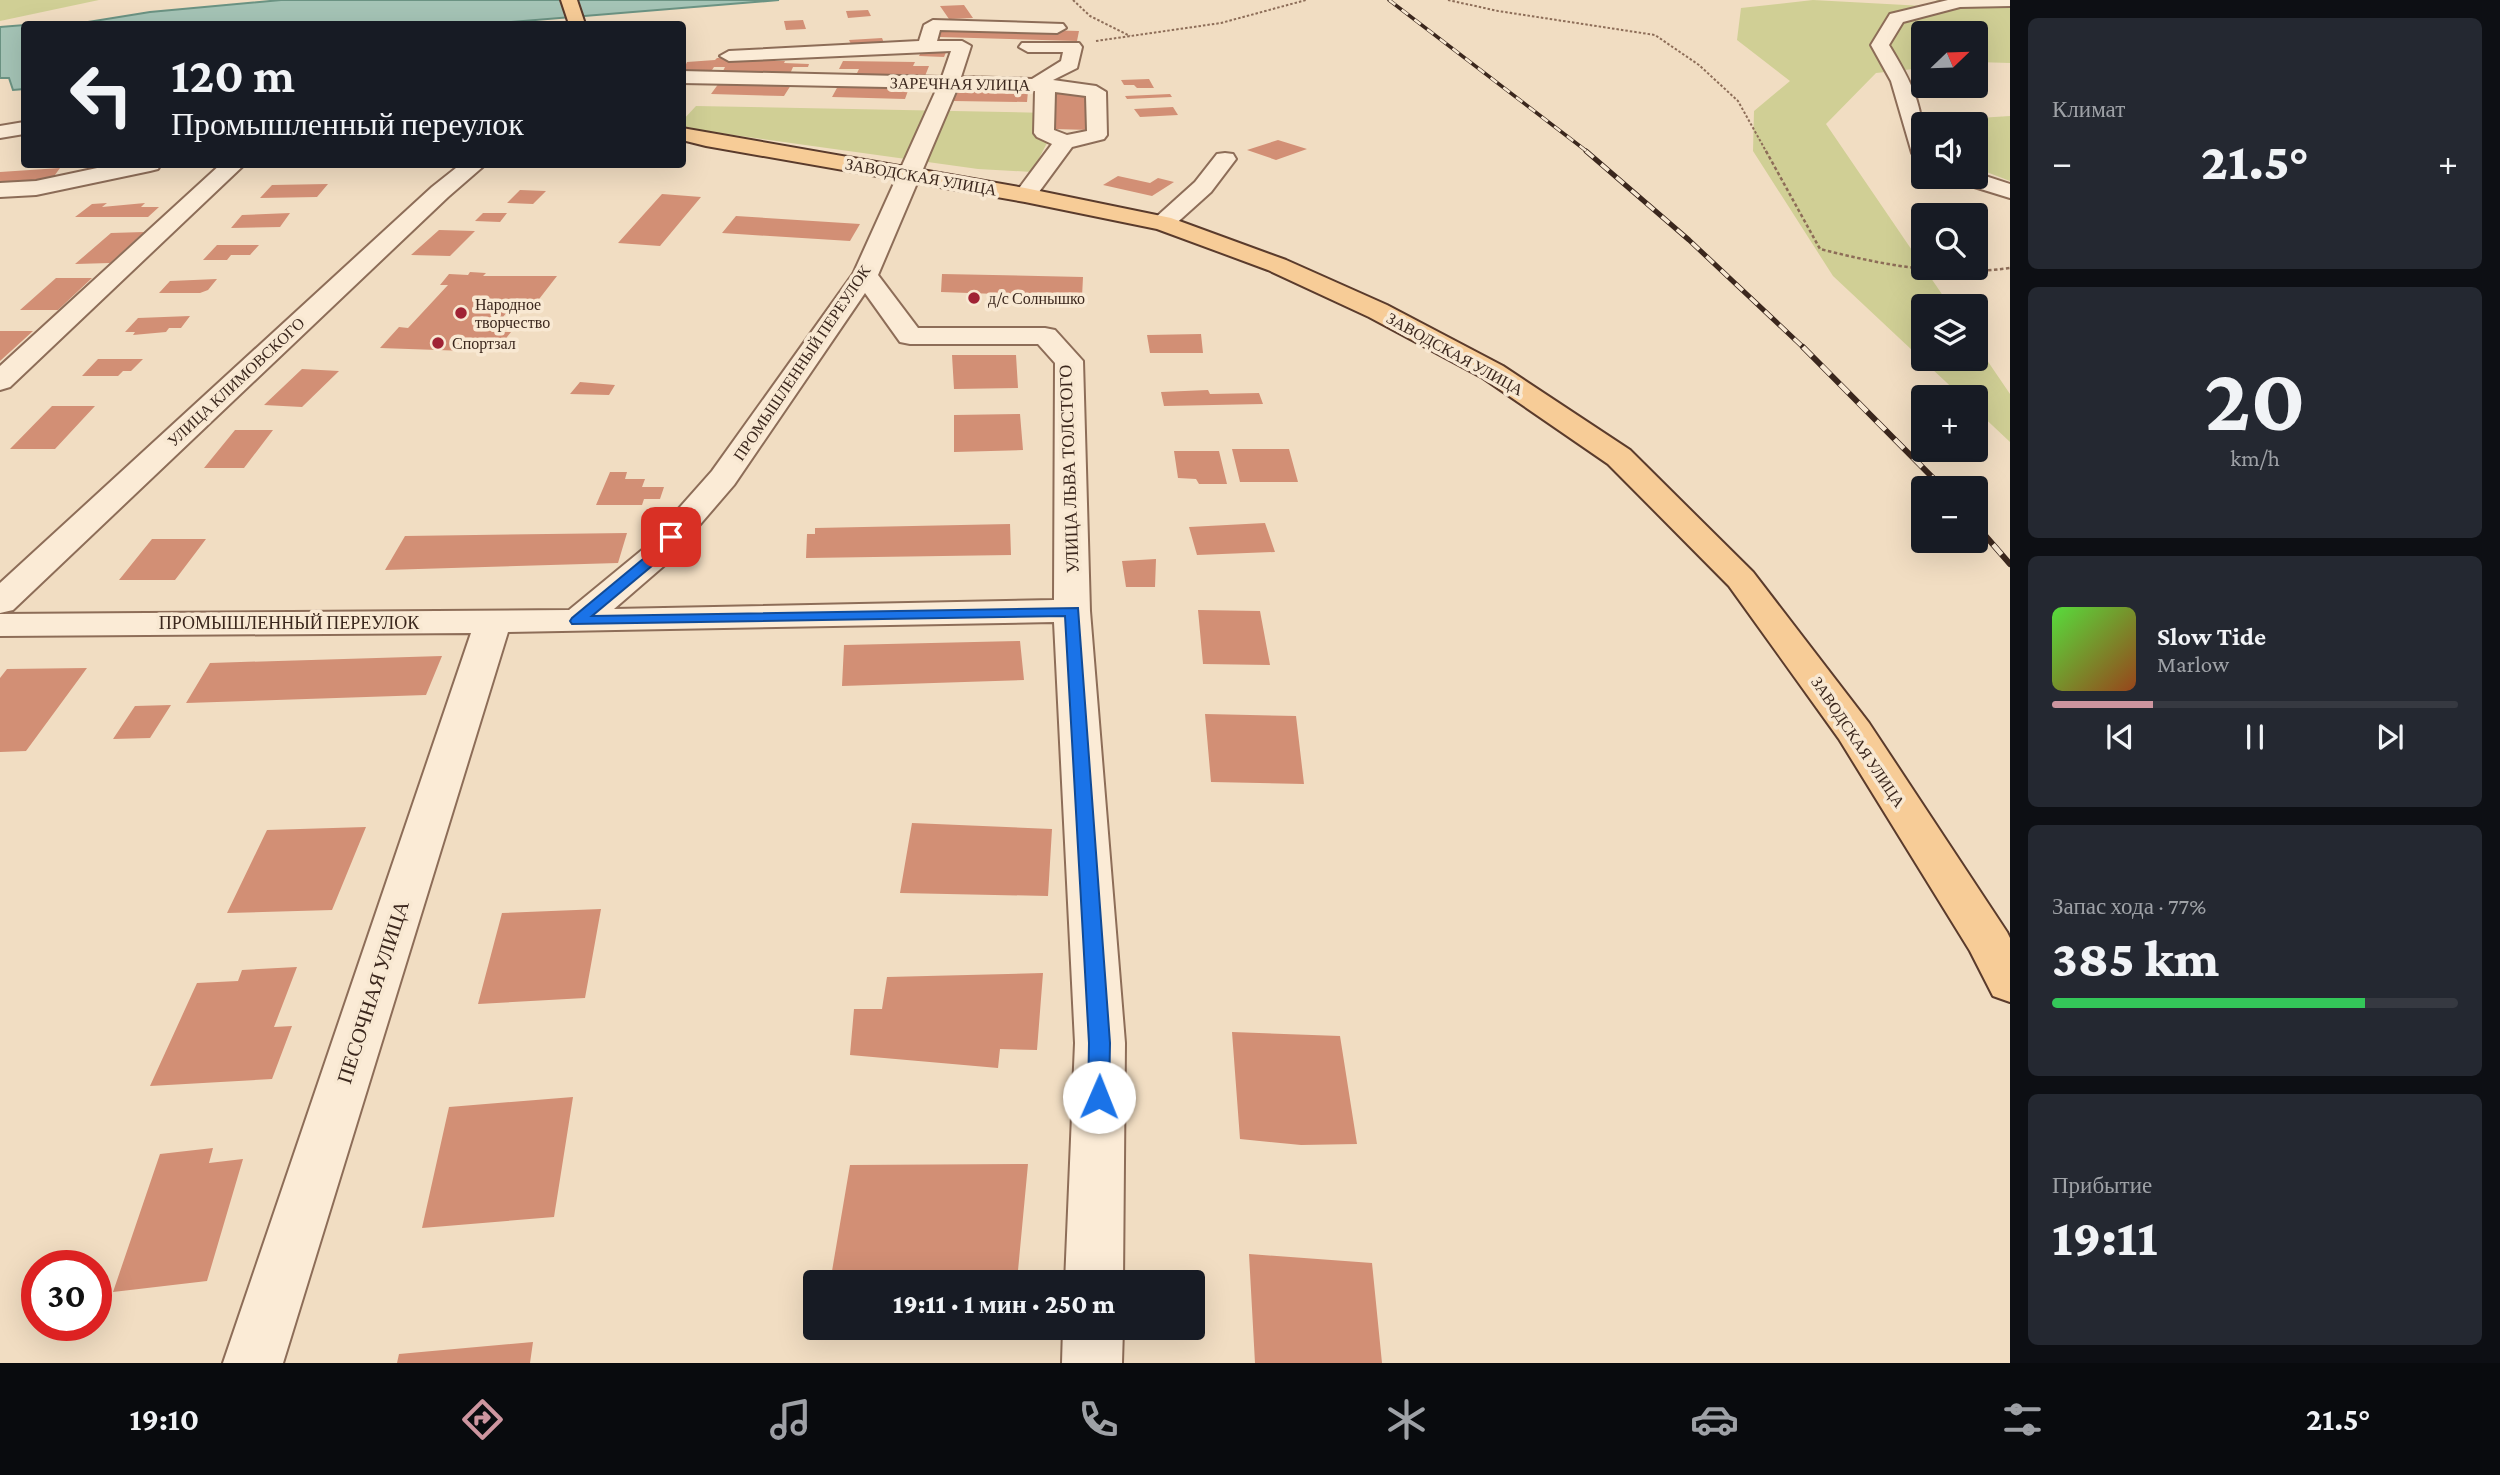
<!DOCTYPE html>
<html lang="ru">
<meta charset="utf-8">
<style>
:root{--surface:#171b24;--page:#242831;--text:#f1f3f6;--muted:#9ea1a6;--line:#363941;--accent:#cd959f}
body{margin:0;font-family:"Crimson Pro",serif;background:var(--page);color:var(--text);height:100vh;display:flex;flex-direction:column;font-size:26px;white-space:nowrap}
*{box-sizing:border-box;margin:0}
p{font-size:23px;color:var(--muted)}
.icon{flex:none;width:38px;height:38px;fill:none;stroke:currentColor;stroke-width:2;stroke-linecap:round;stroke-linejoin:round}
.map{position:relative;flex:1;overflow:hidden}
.panel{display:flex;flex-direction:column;gap:18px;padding:18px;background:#0d0f14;width:490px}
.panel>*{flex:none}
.hud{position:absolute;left:21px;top:21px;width:665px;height:147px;border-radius:7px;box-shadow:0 7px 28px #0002;background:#171b24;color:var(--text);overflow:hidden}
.needle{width:46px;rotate:67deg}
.controls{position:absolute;left:1911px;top:21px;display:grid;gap:14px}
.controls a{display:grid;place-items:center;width:77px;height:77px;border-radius:7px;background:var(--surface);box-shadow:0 7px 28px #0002;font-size:35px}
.speed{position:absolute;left:21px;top:1250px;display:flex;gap:14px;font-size:35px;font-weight:700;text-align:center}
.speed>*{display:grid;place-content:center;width:91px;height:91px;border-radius:50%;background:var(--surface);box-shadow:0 7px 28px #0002;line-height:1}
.speed .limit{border:10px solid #d22;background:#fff;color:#111}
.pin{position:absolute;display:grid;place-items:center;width:60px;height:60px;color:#fff;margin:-30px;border-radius:14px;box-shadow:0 4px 10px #0006}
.me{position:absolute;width:77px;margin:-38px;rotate:1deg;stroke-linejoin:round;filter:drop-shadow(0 0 5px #0008)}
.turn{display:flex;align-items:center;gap:24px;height:147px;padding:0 35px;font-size:32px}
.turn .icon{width:91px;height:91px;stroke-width:2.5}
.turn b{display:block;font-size:49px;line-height:60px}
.big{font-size:52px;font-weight:800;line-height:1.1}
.panel .widget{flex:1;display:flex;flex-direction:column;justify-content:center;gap:10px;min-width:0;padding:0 24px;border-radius:10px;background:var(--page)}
.panel .dial{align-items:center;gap:0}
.dial b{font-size:91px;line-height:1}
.song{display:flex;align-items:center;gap:21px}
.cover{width:84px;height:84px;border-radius:10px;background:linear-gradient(135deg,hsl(110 70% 55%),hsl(20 70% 35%))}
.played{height:7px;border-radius:4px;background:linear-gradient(90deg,var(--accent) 25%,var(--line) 25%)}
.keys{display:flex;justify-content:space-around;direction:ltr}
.heat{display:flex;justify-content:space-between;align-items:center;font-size:38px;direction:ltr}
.charge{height:10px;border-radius:5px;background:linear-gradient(90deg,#34c759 77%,var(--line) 0)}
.trip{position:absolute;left:803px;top:1270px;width:402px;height:70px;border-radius:7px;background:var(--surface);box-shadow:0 7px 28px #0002;font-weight:800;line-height:70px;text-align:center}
.tabs{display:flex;height:112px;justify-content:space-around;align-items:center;background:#090b0e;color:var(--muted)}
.tabs .icon{width:49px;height:49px}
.tabs .current{color:var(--accent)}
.tabs b{font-size:32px;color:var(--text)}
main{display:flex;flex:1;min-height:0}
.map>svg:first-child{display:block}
.green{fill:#d0cf95}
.water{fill:#a5c4b6;stroke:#6b9383;stroke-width:2}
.building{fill:#d28f75}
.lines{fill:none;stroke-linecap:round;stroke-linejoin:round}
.minor-casing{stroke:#8d6d58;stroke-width:4}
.major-casing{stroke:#5a3b2c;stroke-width:4}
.path-far1{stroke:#8d6d58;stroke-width:2;stroke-dasharray:2.5 2;stroke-linecap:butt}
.path{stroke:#8d6d58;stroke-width:2.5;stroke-dasharray:3.5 2.5;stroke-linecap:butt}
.minor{fill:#fbebd6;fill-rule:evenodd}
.major{fill:#f7cc97;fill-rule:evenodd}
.rail-far2-casing{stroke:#3b271d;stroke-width:3.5}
.rail-far1-casing{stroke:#3b271d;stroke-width:5}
.rail-casing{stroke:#3b271d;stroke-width:6}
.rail-far2{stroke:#f8e8d2;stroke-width:2.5;stroke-dasharray:8;stroke-linecap:butt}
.rail-far1{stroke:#f8e8d2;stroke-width:3.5;stroke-dasharray:10;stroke-linecap:butt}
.rail{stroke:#f8e8d2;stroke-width:4.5;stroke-dasharray:13;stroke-linecap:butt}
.route{fill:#1a73e8;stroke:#114b97;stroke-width:2}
.poi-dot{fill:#a02335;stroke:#f8e8d2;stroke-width:2.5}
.labels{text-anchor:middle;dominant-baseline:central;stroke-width:7;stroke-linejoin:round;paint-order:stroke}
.far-street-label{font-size:16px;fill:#3b271d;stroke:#f8e8d2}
.far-poi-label{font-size:16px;fill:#3b271d;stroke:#f8e8d2;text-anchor:start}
.street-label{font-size:18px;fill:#3b271d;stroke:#f8e8d2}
.near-street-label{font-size:21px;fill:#3b271d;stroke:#f8e8d2}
</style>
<main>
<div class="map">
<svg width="2010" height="1363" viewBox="0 0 2010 1363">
<rect width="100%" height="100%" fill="#f1ddc2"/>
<path class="green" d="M0,0H99L0,21Z
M1813,0L1942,7L1936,0H2010V63L1976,62V33H1923V68L1876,73L1826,124L1950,306H1923V359H1976V344L2010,394V442L1976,410V397H1962L1833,276L1753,151L1754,111L1790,81L1737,40L1741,8Z
M696,106L1050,113L1048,141L1032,172L978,169L683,128V120Z
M2010,116V181L1976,168L1979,118Z"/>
<path class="water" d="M281,0H779L486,24H41L88,22L150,12Z
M24,25V89L13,90L9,78H0V27Z"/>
<path class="building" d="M964,5L973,18L949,19L940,6Z
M868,10L871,16L848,18L846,11Z
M803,20L806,29L786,30L784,21Z
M943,27L1079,31L1077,41L939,37Z
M882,38L884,43L851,44L849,40Z
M948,48L944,57L919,56L922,50Z
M745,57H754L752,61L777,57L775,61H785L784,63L809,64L808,67H793L790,74L723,71L725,67H714L710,73H682L687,62L715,60L717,58H730L728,62H742Z
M843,61L915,62L913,66H929L925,76L856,75L859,69H839Z
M1149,79L1154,88H1137L1134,85H1124L1121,80Z
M719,83L791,85L784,96L711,94Z
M838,86L909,88L905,99L832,97Z
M957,90L1028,91L1027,102L953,101Z
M1055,92L1091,93V130L1053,129Z
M1170,94L1172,97L1127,99L1125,96Z
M1173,107L1178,115L1140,117L1134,109Z
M1278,140L1307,149L1276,160L1247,150Z
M60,168L52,179L0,182V172Z
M1118,176L1150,183L1158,178L1174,182L1152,196L1103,185Z
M328,184L317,197L260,198L272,185Z
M520,190L546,191L533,204L507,203Z
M662,194L701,197L660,246L618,243Z
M107,203L102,207L145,203L141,207H159L148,217H75L92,204Z
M290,213L280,227L231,228L242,215Z
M483,213H507L500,222L475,221Z
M736,216L860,224L850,241L722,233Z
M439,230L475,231L450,256L411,255Z
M144,232L110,263L75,264L111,233Z
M217,245H259L250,255H231L227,260H203Z
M470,272L486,273L483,276H557L536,303L515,302L491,332H511L495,352L380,348L399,327L408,328L448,285H440L449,274L468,275Z
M942,274L1083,277L1082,297L941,292Z
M56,278H92L58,310H20Z
M217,279L208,290L200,293H159L170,281Z
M190,316L181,328H169L166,332L133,335L135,332H125L138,318Z
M0,331H33L0,361Z
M1201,334L1203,353H1150L1147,335Z
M952,355H1016L1018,388L954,389Z
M98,359H143L131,371H123L118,376H82Z
M302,369L339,371L302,407L264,405Z
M580,382L615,385L609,395L570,394Z
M1208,390L1210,394L1259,393L1263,404L1164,406L1161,392Z
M52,406H95L55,449H10Z
M1020,414L1023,450L954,452V415Z
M235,430H273L244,468H204Z
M1232,449H1289L1298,482H1240Z
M1174,451H1219L1227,484H1199L1196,479L1178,478Z
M610,472H627L625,479H645L642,487H664L660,499H644L642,505H596Z
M1265,523L1275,552L1197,555L1189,527Z
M1010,524L1011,555L806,558L807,534H815V528Z
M627,533L618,563L385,570L405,536Z
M152,539H206L175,580H119Z
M1156,559L1155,587H1126L1122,561Z
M1198,610L1260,611L1270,665L1203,664Z
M1020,641L1024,680L842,686L844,645Z
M442,656L426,695L186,703L210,663Z
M87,668L26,751L0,752V678L7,669Z
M171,705L150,738L113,739L135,706Z
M1205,714L1296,716L1304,784L1211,782Z
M912,823L1052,829L1048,896L900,893Z
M366,827L332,910L227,913L267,830Z
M601,909L585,998L478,1004L502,913Z
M297,967L274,1027L292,1026L272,1079L150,1086L197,983L238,981L242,970Z
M1043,973L1037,1050L1000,1049L998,1068L850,1055L854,1009H882L887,977Z
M1232,1032L1340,1036L1357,1144L1301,1145L1240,1139Z
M573,1097L554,1217L422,1228L449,1107Z
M213,1148L209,1163L243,1159L207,1281L113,1292L160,1154Z
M1028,1164L1017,1281L832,1271L850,1165Z
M1249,1254L1372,1263L1382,1363H1255Z
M533,1342L530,1363H397L399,1354Z"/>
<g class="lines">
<defs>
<path id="minor" d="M1948,0H2010V6L1960,7L1903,22L1889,45C1915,88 1925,109 1923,159L1915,158L1912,153L1891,81L1871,45L1890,14Z
M933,20L1063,24L1066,28L1057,33L940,30L937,41H962L971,46L961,77L1032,79L1061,61L1063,52H1028L1019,47L1022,43H1079L1082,47L1077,68L1053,80L1096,86L1106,92L1107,135L1104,139L1072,147L1033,200H1017L1014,195L1052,144L1037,137L1034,133L1035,91L957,89L878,275L918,328H1045L1055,330L1083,361L1090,611L1125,1043L1123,1283H1065L1075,1043L1054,622L508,632L283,1363H223L471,633L0,636V614L569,610L642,550L712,471L853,274L937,88L682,83V71L942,77L951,51L729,61L720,56L729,51L919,41L924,25ZM1055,92L1086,96L1087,131L1067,135L1054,130ZM865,293L900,342L910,344H1038L1055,363L1054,600L614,609L666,564L734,485Z
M24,122V134L0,138V126Z
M1225,153L1233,154L1236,159L1211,192L1171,228H1155L1151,223L1155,218L1195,182L1217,154Z
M116,164H161L158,169L150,171L36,195L0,197V183L36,181Z
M221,164H245L10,387L0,390V366Z
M461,164H486L448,197L13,610L0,613V583L432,187Z
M1976,173L2010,184V198L1958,182L1955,177H1976Z
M1063,1328H1123L1122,1363H1062Z"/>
<path id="major" d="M561,0H577L585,24H569Z
M682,128L1025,188L1171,218L1286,260L1387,305L1503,366L1630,450L1753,572L1869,723L2007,932L2010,938V1002L1993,996L1970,951L1839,739L1729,586L1608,464L1483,378L1369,317L1268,270L1157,229L1025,202L706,146L682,140Z"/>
</defs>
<use href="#minor" class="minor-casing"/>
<use href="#major" class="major-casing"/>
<path class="path-far1" d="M1073,0L1090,16L1130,36
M1448,0L1498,11L1655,35L1699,65L1738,101L1767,153
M1096,41L1221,23L1306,0"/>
<path class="path" d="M1766,151L1820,249C1883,265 1945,277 2010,268"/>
<use href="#minor" class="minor"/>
<use href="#major" class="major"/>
<defs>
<path id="rail-far2" d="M1389,0L1589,153"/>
<path id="rail-far1" d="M1586,151L1689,240L1805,349"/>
<path id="rail" d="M1803,347L1943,488
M1976,525L2010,564"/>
</defs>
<use href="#rail-far2" class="rail-far2-casing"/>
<use href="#rail-far1" class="rail-far1-casing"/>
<use href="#rail" class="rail-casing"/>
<use href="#rail-far2" class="rail-far2"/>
<use href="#rail-far1" class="rail-far1"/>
<use href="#rail" class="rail"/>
</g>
<path class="route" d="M671,533L678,537L659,560L592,616L1078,608L1110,1043L1109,1097L1106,1103L1099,1105L1091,1103L1088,1097L1089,1043L1065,616L572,624L570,621L572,618L649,554L667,534Z"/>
<g class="poi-dot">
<circle cx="974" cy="298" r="7"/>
<circle cx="461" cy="313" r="7"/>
<circle cx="438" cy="343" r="7"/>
</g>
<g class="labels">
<g class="far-street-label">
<text transform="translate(960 84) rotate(1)">ЗАРЕЧНАЯ УЛИЦА</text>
<text transform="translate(921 177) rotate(10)">ЗАВОДСКАЯ УЛИЦА</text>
<text transform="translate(1455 354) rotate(29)">ЗАВОДСКАЯ УЛИЦА</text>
<text transform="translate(802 363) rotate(-56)">ПРОМЫШЛЕННЫЙ ПЕРЕУЛОК</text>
<text transform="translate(236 382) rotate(-43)">УЛИЦА КЛИМОВСКОГО</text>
<text transform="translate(1858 742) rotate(56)">ЗАВОДСКАЯ УЛИЦА</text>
</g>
<g class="far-poi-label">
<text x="988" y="298">д/с Солнышко</text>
<text x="475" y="304">Народное<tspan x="475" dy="18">творчество</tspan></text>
<text x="452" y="343">Спортзал</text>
</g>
<g class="street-label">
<text transform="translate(1069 469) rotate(-92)">УЛИЦА ЛЬВА ТОЛСТОГО</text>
<text x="289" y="623">ПРОМЫШЛЕННЫЙ ПЕРЕУЛОК</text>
</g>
<g class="near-street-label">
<text transform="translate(373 992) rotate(-72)">ПЕСОЧНАЯ УЛИЦА</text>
</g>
</g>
</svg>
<div class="controls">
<a><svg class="needle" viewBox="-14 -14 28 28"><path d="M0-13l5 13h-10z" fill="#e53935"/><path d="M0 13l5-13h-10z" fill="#9ea1a6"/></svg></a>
<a><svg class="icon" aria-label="sound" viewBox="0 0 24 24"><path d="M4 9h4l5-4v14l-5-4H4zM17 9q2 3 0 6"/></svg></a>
<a><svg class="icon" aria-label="search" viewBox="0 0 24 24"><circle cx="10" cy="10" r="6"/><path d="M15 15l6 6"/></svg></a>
<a><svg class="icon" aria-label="layers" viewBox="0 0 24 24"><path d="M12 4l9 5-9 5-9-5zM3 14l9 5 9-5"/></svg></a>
<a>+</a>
<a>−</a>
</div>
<div class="speed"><div class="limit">30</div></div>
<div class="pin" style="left:671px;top:537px;background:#d93025"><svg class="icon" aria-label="arrive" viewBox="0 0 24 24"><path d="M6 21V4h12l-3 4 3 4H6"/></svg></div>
<svg class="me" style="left:1099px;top:1097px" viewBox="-20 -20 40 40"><circle r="19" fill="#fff"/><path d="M0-13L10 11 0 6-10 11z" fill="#1a73e8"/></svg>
<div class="trip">19:11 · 1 мин · 250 m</div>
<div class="hud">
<div class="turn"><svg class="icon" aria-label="left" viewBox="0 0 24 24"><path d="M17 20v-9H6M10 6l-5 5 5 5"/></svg><div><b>120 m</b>Промышленный переулок</div></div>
</div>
</div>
<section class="panel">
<div class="widget"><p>Климат</p>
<div class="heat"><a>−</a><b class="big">21.5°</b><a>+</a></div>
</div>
<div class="widget dial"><b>20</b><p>km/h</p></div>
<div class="widget">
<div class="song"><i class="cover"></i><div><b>Slow Tide</b><p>Marlow</p></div></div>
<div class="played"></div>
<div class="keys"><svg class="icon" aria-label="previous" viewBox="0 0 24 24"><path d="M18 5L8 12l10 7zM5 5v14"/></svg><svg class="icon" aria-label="pause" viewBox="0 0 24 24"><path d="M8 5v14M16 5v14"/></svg><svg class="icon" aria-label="next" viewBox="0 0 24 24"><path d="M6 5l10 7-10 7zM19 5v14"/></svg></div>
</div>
<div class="widget"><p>Запас хода · 77%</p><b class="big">385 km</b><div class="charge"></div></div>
<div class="widget"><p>Прибытие</p><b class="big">19:11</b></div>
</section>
</main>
<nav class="tabs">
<b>19:10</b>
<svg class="icon current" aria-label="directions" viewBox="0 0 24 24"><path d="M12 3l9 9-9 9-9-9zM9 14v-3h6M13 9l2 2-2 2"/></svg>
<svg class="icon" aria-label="music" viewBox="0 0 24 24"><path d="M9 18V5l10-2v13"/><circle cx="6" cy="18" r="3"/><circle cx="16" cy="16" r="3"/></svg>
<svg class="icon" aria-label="phone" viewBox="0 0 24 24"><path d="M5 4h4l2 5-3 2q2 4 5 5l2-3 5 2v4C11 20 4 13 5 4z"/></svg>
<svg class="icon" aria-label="climate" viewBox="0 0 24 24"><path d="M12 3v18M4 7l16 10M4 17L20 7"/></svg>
<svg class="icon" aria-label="car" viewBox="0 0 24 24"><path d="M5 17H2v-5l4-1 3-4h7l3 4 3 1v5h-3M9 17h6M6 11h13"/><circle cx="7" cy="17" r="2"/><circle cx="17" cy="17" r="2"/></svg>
<svg class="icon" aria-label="filters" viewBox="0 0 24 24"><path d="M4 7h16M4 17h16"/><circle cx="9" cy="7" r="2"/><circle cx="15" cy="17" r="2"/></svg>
<b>21.5°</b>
</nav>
